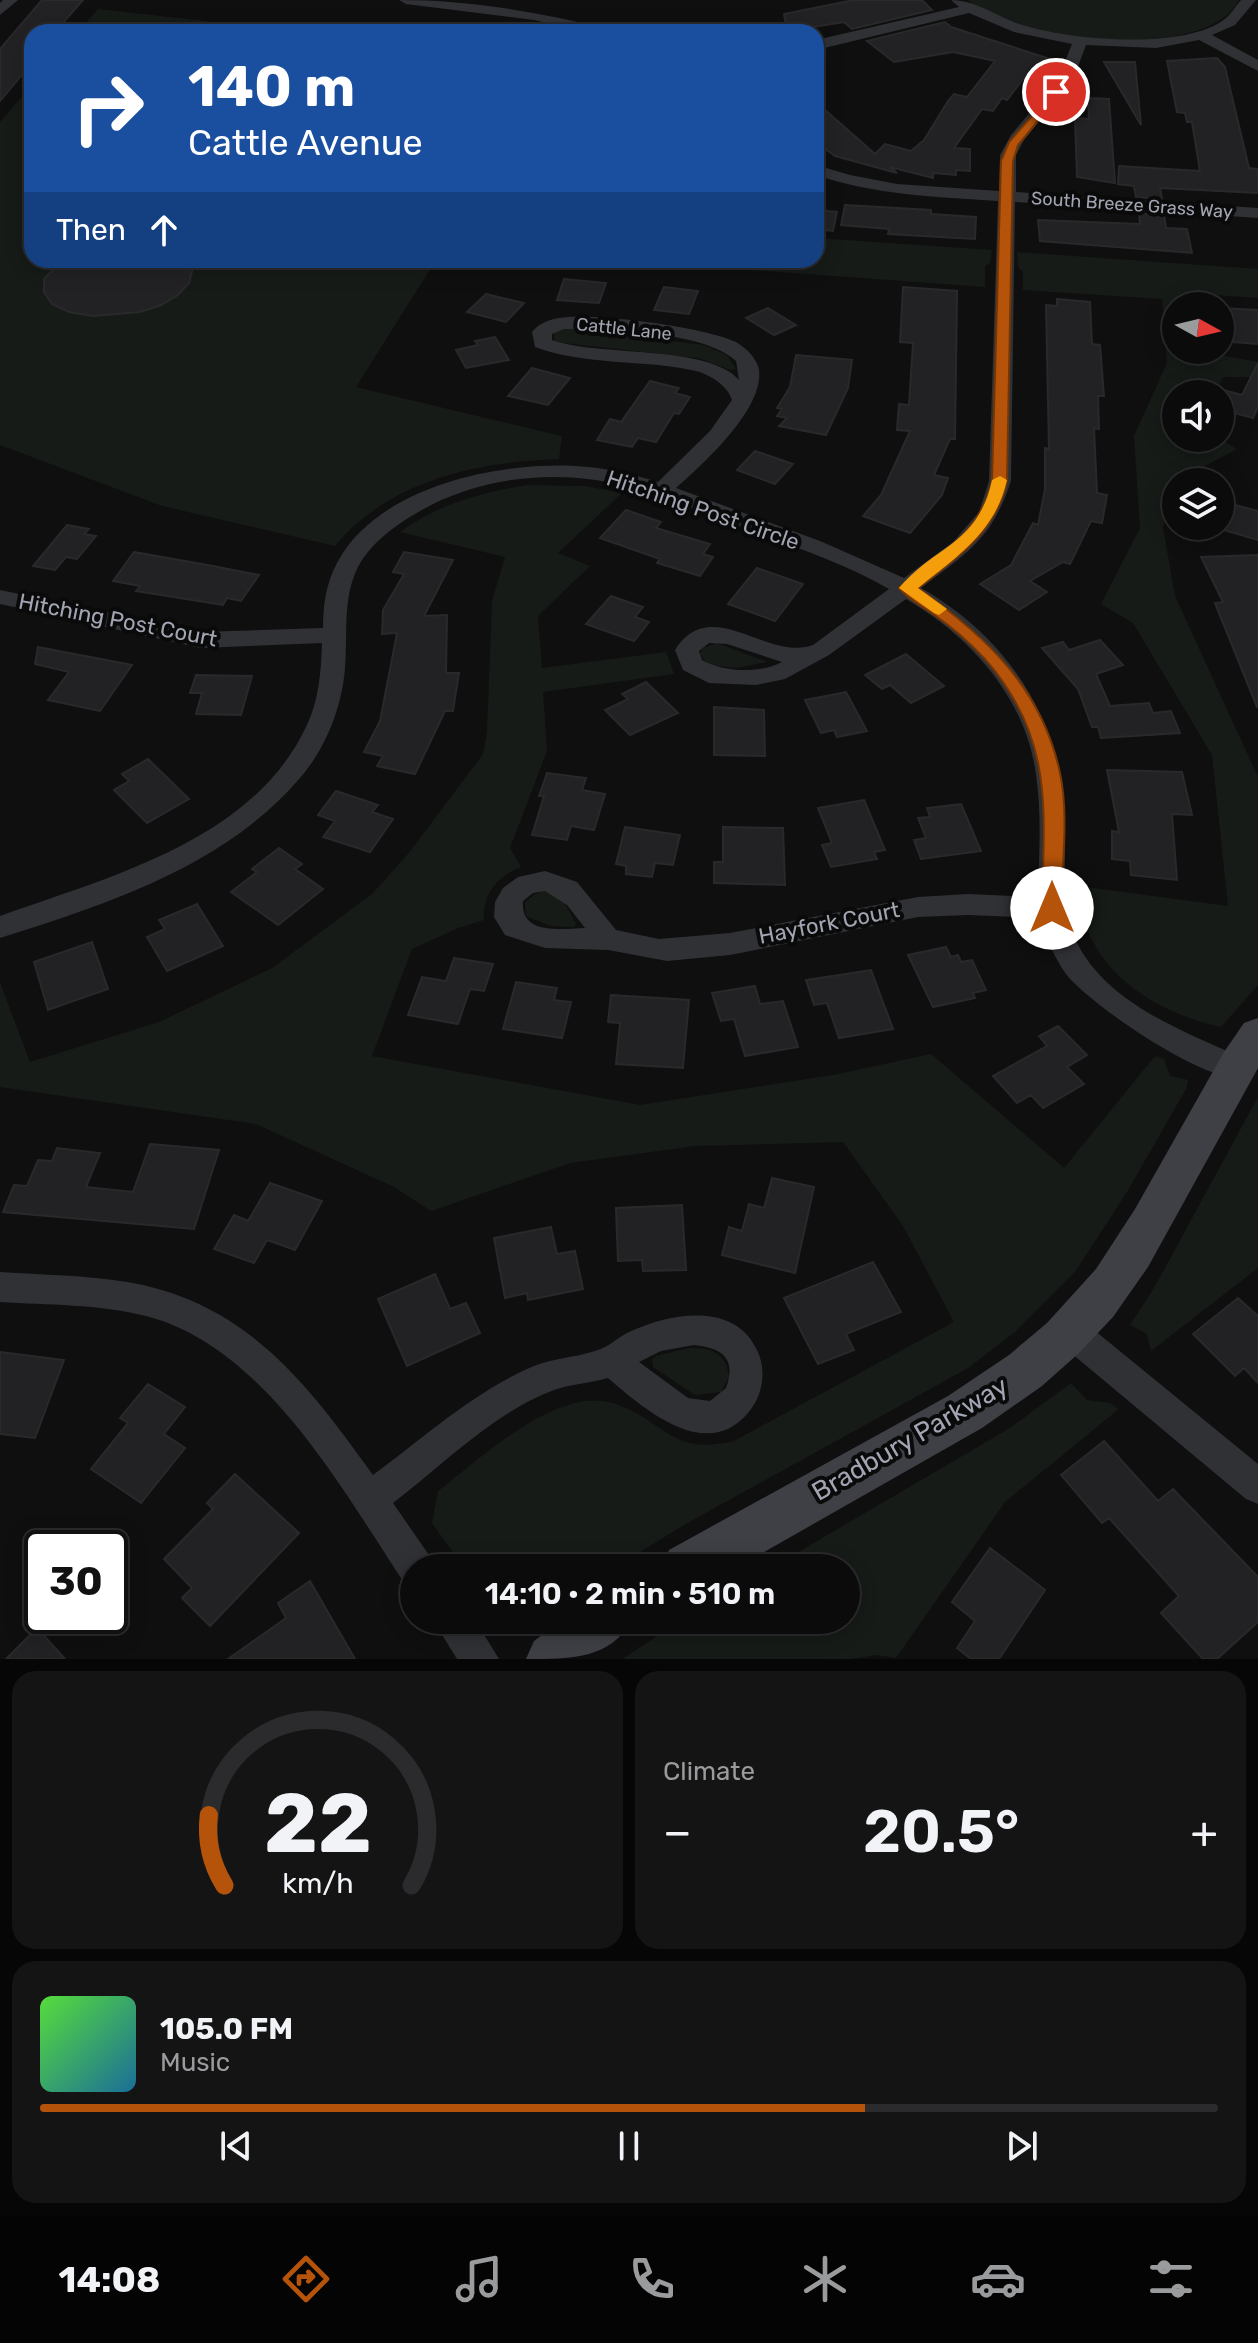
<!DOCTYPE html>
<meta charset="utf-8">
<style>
:root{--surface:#0b0b0c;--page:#141415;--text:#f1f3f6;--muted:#9a9b9d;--line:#2b2b2d;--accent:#b45309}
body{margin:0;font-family:Rubik,sans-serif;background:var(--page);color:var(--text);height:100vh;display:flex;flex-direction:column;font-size:30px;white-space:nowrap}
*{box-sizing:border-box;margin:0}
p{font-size:26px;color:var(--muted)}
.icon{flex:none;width:44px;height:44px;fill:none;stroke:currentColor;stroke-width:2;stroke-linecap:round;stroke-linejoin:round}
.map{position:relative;height:1659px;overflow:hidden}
.side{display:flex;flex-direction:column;gap:12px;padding:12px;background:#060607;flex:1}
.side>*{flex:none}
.top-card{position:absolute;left:24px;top:24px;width:800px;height:244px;border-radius:24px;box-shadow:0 4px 20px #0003,0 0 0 2px var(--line);background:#1a4fa0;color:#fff;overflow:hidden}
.needle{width:52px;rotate:98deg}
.tools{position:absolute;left:1162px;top:292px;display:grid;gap:16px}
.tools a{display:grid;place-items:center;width:72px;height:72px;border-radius:50%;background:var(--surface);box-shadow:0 4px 20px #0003,0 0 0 2px var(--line);font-size:40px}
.speed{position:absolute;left:24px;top:1530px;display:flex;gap:16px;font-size:40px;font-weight:700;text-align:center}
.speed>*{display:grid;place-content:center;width:104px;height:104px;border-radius:50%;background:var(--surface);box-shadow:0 4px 20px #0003,0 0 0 2px var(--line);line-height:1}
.speed .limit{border:4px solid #111;border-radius:12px;background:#fff;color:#111}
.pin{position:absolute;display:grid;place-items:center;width:68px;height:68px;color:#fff;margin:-34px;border:4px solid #fff;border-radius:50%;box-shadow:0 2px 8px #0007}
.me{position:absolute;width:88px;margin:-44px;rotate:0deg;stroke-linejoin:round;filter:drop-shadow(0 0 6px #0008)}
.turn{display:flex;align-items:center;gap:28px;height:168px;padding:0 32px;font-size:36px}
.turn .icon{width:104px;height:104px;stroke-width:2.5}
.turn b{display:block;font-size:56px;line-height:68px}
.then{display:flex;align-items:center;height:76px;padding:0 32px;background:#0003;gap:16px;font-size:30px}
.big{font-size:60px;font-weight:600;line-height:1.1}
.side .widget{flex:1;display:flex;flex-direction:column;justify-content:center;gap:12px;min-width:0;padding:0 28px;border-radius:24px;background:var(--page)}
.side .dial{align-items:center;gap:0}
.dial svg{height:208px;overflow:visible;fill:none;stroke:var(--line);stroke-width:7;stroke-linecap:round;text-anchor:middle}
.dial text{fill:var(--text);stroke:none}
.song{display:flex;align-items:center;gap:24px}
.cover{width:96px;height:96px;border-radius:12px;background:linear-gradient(135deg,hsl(110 70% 55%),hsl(200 70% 35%))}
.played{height:8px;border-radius:4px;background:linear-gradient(90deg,var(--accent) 70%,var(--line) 70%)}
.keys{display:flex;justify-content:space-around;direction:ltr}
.heat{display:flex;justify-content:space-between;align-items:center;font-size:44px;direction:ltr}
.side .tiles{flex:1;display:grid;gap:12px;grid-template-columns:1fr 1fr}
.widget:last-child{grid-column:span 2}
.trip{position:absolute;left:400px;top:1554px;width:460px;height:80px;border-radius:40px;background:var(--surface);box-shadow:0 4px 20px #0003,0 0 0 2px var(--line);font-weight:600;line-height:80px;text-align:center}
.menu{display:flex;height:128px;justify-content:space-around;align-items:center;background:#040405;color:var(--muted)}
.menu .icon{width:56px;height:56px}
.menu .active{color:var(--accent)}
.menu b{font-size:36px;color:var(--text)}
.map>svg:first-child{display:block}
.green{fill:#161b17}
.building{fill:#222224;stroke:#29292c;stroke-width:2}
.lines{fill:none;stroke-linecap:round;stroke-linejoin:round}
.street{fill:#303135;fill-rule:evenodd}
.secondary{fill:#3f4045;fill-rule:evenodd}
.route{fill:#b45309;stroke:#753606;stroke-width:2}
.slow{fill:#f59e0b}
.labels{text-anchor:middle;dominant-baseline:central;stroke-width:8;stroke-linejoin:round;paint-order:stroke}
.far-street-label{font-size:18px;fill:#a1a5b1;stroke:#0a0a0b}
.street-label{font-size:22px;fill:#a1a5b1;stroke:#0a0a0b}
.near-street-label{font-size:26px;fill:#a1a5b1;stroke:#0a0a0b}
</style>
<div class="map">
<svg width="1258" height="1659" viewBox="0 0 1258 1659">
<rect width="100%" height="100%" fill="#0f0f10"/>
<path class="green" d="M968,0H1239C1207,64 1013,42 968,0Z
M98,9L302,32H78Z
M32,85V260H436L356,387L562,436L559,459C477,462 390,480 335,546L162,506L0,445V122Z
M816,238L992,250L990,263L985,266V287L613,260H816Z
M1017,252L1258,269V298L1185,293L1187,306H1176V350H1194L1258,362V377H1224L1213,394H1176V438H1218L1237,449L1175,482L1163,527L1175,596L1258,777V985L1221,1027C1149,1011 1082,966 1078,886L1228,906L1212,755L1133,623L1101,604L1140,528L1134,436L1167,363L1162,299L1023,290V272L1018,267Z
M564,328L704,345L727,355L736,369L731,370L698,358L555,342L553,332Z
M527,485L585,486L622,493L558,553L590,566L538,616L542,668L666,652L674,674L543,692L547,751L510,848L521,867C497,876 482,895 484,920L458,928L412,949L372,1056L640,1105L833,1075L931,1054L1064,1168L1155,1056L1164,1059L1170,1076L1188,1080L1186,1089L1127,1192L1075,1272L1015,1332L968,1368L684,1525L614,1568H464L432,1523L438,1491C480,1459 559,1383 616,1404C667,1422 670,1456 734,1441L954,1322L903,1226L843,1142L695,1146L570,1163L431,1211L394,1187L256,1124L0,1087V982L30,1062L159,1022L272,968L372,894L408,854L483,754L487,732L492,601L505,557L400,532C438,504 480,493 527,485Z
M717,643L767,662L737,668L708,665L700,654L703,648Z
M544,891L563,900L576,924L574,927L550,926L526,916L525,902L535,894Z
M1258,1097V1268L1151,1351L1147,1334L1130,1325L1154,1288Z
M689,1348C711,1348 726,1352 729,1377L721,1392L695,1395L653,1367L652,1359L656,1356Z
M1071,1383L1087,1400L1110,1403L1119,1409L1005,1502L896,1658L877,1655L851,1659H622L682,1620H846V1568H771L1010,1428Z"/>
<path class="building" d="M42,0H83L55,32H32V63L0,101V49Z
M854,0H922L932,10L852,29L844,22L787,31L784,14Z
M945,22L951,27L1047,58L1030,75L1027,74L1007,100L1002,98L993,111L982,109L954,148L970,149V171L956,170V175L933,173V178L890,167L897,173L835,156L816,142V102L875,154L885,144L911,151L924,140L948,101L954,94L967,97L995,61L953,52L894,62L867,41Z
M1217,58L1225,67L1249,168L1258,169V193L1160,188L1162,199L1136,197L1134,186L1118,184L1119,166L1200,171L1192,122H1187L1185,113L1177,112L1167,61Z
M1104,62H1135L1141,125Z
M1088,98L1109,99L1115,183L1077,177L1075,118L1089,119Z
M845,205L931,210V214L976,217L975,239L888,234L889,229L841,225Z
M816,210L837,212L833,231L816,229Z
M1139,213L1164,215L1166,228L1187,229L1192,253L1040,241L1038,220L1140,224Z
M63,260H189L192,271L189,283L178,295L161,305L140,312L93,316L69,312L52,304L44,292V279Z
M564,279L606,283L599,303L557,300Z
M664,287L698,291L689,314L654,310Z
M903,287L957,291L955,439H950L934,475L948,478L942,495L910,533L863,516L881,495L910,431L897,430L899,404L909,405L913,343L900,342Z
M486,294L524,303L506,322L467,312Z
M1057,299L1090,302L1092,344L1100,345L1104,396H1098L1099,429L1094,428L1097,493L1107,495L1102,523L1091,521L1070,564L1063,562L1030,581L1047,592L1019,610L980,584L1011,565L1033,523L1038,525L1045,489V448L1049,449L1046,305L1057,306Z
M768,308L796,325L774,335L746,318Z
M1220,308L1258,310V344L1220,341Z
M495,337L509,360L466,368L456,350L478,345L475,341Z
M796,355L852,360L848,388L826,435L779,426L787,418L777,416L782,409L777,408L790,387Z
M1258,363V407L1253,418L1220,409V389L1242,395Z
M532,368L570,378L548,405L508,396Z
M650,381L679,388L675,393L690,397L679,414L674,413L656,442L638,438L632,447L597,440L610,419L621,422Z
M755,451L793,464L775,484L737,470Z
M1220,501L1258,511V540L1220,529Z
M626,510L661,522L656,528L710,544L703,554L713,557L700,576L657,563L660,559L600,538Z
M67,525L89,529L84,534L96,536L77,559L66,557L55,570L33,566Z
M134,552L213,566L259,575L241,601L227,598L223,605L136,591L140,586L113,581Z
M404,552L453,560L424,616L447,615L446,673H459L453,711H445L415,774L377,766L383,756L364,752L380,721L397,633L382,634L383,610L404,574L393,572Z
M1258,555V707H1257L1215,603L1223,602L1201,557Z
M757,568L803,584L775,621L728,604Z
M611,596L643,607L635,617L649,622L634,641L586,624Z
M1100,640L1123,665L1096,674L1110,706L1149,703L1153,713L1171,711L1180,733L1101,738L1098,727H1092L1078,689L1042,648L1063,642L1069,650Z
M38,647L132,665L100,711L48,700L69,672L35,664Z
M906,654L944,686L911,703L890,685L882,689L865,675Z
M196,675L252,676L241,715L196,714L202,693H190Z
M646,682L678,713L630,735L605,710L628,699L622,694Z
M846,692L867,731L837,737L834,730L821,733L805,700Z
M714,707L764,710L765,756L714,755Z
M148,759L189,799L147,823L114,790L129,781L122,774Z
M1107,770L1182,772L1192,815L1172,814L1177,880L1131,875L1130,861L1112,859V831L1119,832Z
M547,773L586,778L582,790L605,794L594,830L571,826L567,840L532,835L544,796H539Z
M336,791L378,805L372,812L393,819L370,852L323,837L335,821L318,815Z
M864,800L885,850L874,852L877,859L831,867L822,845L832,843L818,808Z
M961,804L981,851L921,859L914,840L926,838L918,818L930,817L927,808Z
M625,827L680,835L673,865L655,863L652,877L626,874V866L616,864Z
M723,827L783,828L785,885L714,883V862H723Z
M279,848L302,864L295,869L323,889L278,925L231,892L257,872L252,869Z
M197,904L223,946L167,971L147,937L165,929L159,920Z
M92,942L108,989L48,1010L34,962Z
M946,947L951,957L958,955L961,962L972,960L986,990L973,993L975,998L933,1007L908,955Z
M454,958L493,964L484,991L470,989L458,1024L408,1015L422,977L446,981Z
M871,970L893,1029L839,1038L827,1003L814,1005L806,980Z
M516,982L557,988L554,1000L571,1002L562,1038L503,1029Z
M755,986L760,1004L783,1001L798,1047L745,1056L734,1019L721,1021L712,993Z
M611,995L689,1000L683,1068L616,1064L620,1023L608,1022Z
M1058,1026L1087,1055L1067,1067L1084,1084L1043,1108L1031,1095L1017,1103L993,1076L1047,1046L1039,1036Z
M150,1144L219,1150L194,1229L3,1212L14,1185L27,1186L38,1160L52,1161L57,1148L100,1153L86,1187L133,1192Z
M772,1178L814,1187L795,1273L722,1255L729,1227L742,1231L749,1204L764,1208Z
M270,1183L322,1201L295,1250L267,1240L254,1263L214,1249L234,1215L248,1221Z
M682,1205L686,1270L643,1271L642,1260L618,1261L616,1208Z
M551,1227L557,1254L575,1251L583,1289L528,1300L527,1293L505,1298L494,1238Z
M873,1262L901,1312L846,1334L854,1350L818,1364L784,1298Z
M435,1274L450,1309L466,1303L480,1333L407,1366L378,1299Z
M1238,1298L1258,1316V1383L1244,1368L1235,1376L1193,1334Z
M0,1352L64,1360L35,1438L0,1434Z
M148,1384L185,1407L164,1434L185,1448L141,1503L91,1469L128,1423L120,1418Z
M1104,1441L1158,1501L1173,1489L1258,1577V1622L1217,1659H1203L1161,1613L1179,1596L1109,1518L1102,1523L1061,1475Z
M235,1474L299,1533L210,1626L182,1598L192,1588L164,1559L213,1509L207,1503Z
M990,1548L1045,1590L999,1659H971L957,1648L975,1621L952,1602Z
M310,1581L355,1659H228L286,1618L278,1603Z
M37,1628L65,1659H6Z"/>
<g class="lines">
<path class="street" d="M3,0H18L0,15V3Z
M399,0C470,0 539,12 608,29L610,32H584L534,20L406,4Z
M951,0C975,0 996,16 1019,24C1067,40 1183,51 1225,19C1231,14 1236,6 1241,0H1256L1235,25L1212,35L1258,60V71L1199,40L1156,48L1086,45L1073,80L1024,140L1016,155V192L1258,208V218L1015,202L1011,481C992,539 967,553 921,588C1009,638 1064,723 1065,825C1066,869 1059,916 1084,955C1118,1008 1190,1034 1245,1059L1250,1068L1245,1077C1211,1088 1089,1004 1066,974C1054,957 1046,938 1041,918L968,915L918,917L730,955L667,961L608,950L545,948L505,935L494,917L495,902L503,888L518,877L545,871L577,882L616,930L659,939L730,933L918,897L968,894L1038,897C1039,856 1042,815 1036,775C1026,698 970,636 906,599L829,655L785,679L756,685L709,683L683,670L675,650C711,593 767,662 813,645L889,589C844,563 793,546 744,529C704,514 665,496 625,486C555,468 476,477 415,514C394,526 369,545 358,567C342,599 348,634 345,668C342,707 326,748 300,778C225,866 107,904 0,938V916C109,877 252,841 306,727C319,701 321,672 322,643L201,648L0,604V590L201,632L323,628C323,606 326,583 337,563C377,487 496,462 575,466C603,467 631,474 658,482L710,431L732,400C728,386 711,375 696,371C643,359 586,366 535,347L532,332C539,323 548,320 559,318C593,312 705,327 736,342C746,348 757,358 759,370C764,409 703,464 676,488L820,541L904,578L953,542L979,512L989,481L998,201C936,197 875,195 816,175V165L850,175L897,184L999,191L1000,155L1011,135L1058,79L1072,44L1014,32L969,13L816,50V40L959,7ZM564,329C607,329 704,331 736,361L739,380C708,344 597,357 552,340V334ZM709,643L727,644L782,662C760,674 722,672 702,660L699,651ZM545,891L567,905L585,928C559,929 520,935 523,901L533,893Z
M0,1272C42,1275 85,1275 127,1282C246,1302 307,1383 373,1475C423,1438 470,1395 527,1369C552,1357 580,1358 603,1348C612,1344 620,1336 629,1332C670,1313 734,1301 757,1350C767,1370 763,1396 748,1413C706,1463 644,1409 608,1378C590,1383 571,1384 554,1390C494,1412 443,1465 393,1503L429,1555L434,1568H414V1585L403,1581C340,1486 263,1346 146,1316C98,1304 48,1305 0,1302ZM694,1345C721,1348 737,1357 726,1388L710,1401L688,1398L639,1362L661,1351Z
M1071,1317L1083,1321L1258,1464V1504L1246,1499L1059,1343L1054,1332L1059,1321Z
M433,1620H475L499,1659H457Z"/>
<path class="secondary" d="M1258,1018V1068L1148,1267L1113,1317L1079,1353L1042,1386L982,1428L736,1568H662L669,1550L948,1396L1009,1355L1047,1323L1096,1269L1135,1209L1224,1052L1244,1023Z
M562,1620H632C611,1659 571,1659 526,1659L534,1641Z"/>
</g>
<path class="route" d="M1056,89L1062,92L1018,145L1013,161L1007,481C996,532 957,558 918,588C986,636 1042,688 1060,773C1069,815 1062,864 1061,908L1052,915L1042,908C1044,810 1055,738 984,658C969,642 952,627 933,614C922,606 908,599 899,588C907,579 919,572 929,564C960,541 983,520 992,481L1001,161L1009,142Z"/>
<path class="slow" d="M1000,476L1007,480C996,531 957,557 918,588L947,609L939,615L934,613L899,588C935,545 978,545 992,480Z"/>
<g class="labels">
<g class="far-street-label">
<text transform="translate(1132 205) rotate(4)">South Breeze Grass Way</text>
<text transform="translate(624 329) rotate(6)">Cattle Lane</text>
</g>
<g class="street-label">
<text transform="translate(703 510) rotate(19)">Hitching Post Circle</text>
<text transform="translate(118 620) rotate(11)">Hitching Post Court</text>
<text transform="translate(829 923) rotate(-11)">Hayfork Court</text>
</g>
<g class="near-street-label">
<text transform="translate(910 1439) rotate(-30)">Bradbury Parkway</text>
</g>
</g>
</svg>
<div class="tools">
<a><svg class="needle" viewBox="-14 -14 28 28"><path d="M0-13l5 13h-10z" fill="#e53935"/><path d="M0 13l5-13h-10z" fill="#9a9b9d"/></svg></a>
<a><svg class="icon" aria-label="sound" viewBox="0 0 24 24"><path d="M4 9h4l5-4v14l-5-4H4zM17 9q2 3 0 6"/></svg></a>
<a><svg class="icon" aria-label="layers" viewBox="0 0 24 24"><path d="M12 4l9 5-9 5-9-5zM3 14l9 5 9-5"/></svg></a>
</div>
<div class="speed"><div class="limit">30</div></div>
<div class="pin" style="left:1056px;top:92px;background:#d93025"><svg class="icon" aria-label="arrive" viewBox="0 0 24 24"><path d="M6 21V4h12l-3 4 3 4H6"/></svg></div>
<svg class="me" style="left:1052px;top:908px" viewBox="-20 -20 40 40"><circle r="19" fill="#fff"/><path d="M0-13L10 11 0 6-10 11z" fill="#b45309"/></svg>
<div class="trip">14:10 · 2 min · 510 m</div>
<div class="top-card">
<div class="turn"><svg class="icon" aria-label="right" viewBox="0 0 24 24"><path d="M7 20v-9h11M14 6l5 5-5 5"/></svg><div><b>140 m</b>Cattle Avenue</div></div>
<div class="then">Then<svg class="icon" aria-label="ahead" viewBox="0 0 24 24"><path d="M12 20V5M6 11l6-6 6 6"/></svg></div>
</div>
</div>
<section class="side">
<div class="tiles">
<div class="widget dial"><svg viewBox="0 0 100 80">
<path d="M14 69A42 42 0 1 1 86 69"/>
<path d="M14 69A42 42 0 0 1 8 42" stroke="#b45309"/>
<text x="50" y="56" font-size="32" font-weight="700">22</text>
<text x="50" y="72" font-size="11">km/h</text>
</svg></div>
<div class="widget"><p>Climate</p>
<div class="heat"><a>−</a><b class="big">20.5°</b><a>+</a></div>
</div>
<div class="widget">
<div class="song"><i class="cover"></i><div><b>105.0 FM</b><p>Music</p></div></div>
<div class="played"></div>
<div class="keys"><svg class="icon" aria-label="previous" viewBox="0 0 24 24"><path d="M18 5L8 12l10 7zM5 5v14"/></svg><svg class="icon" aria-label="pause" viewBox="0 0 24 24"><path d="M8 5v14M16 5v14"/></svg><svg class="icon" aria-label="next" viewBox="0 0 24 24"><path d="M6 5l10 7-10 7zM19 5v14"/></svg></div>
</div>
</div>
</section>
<nav class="menu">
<b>14:08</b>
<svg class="icon active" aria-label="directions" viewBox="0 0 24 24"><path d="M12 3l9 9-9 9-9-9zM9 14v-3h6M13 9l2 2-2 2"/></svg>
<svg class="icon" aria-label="music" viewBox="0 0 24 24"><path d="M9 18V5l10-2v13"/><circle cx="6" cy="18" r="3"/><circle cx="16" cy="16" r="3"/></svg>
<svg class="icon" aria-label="phone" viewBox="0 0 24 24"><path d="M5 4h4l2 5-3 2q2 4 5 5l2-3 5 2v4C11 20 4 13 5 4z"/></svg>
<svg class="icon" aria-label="climate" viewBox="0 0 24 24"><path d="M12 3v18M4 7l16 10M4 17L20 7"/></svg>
<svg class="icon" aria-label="car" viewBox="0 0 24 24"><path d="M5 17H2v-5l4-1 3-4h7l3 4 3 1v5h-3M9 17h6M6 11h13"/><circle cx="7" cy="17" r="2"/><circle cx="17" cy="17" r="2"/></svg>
<svg class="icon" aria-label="filters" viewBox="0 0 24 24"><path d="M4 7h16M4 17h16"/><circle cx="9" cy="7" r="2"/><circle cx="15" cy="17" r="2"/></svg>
</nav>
